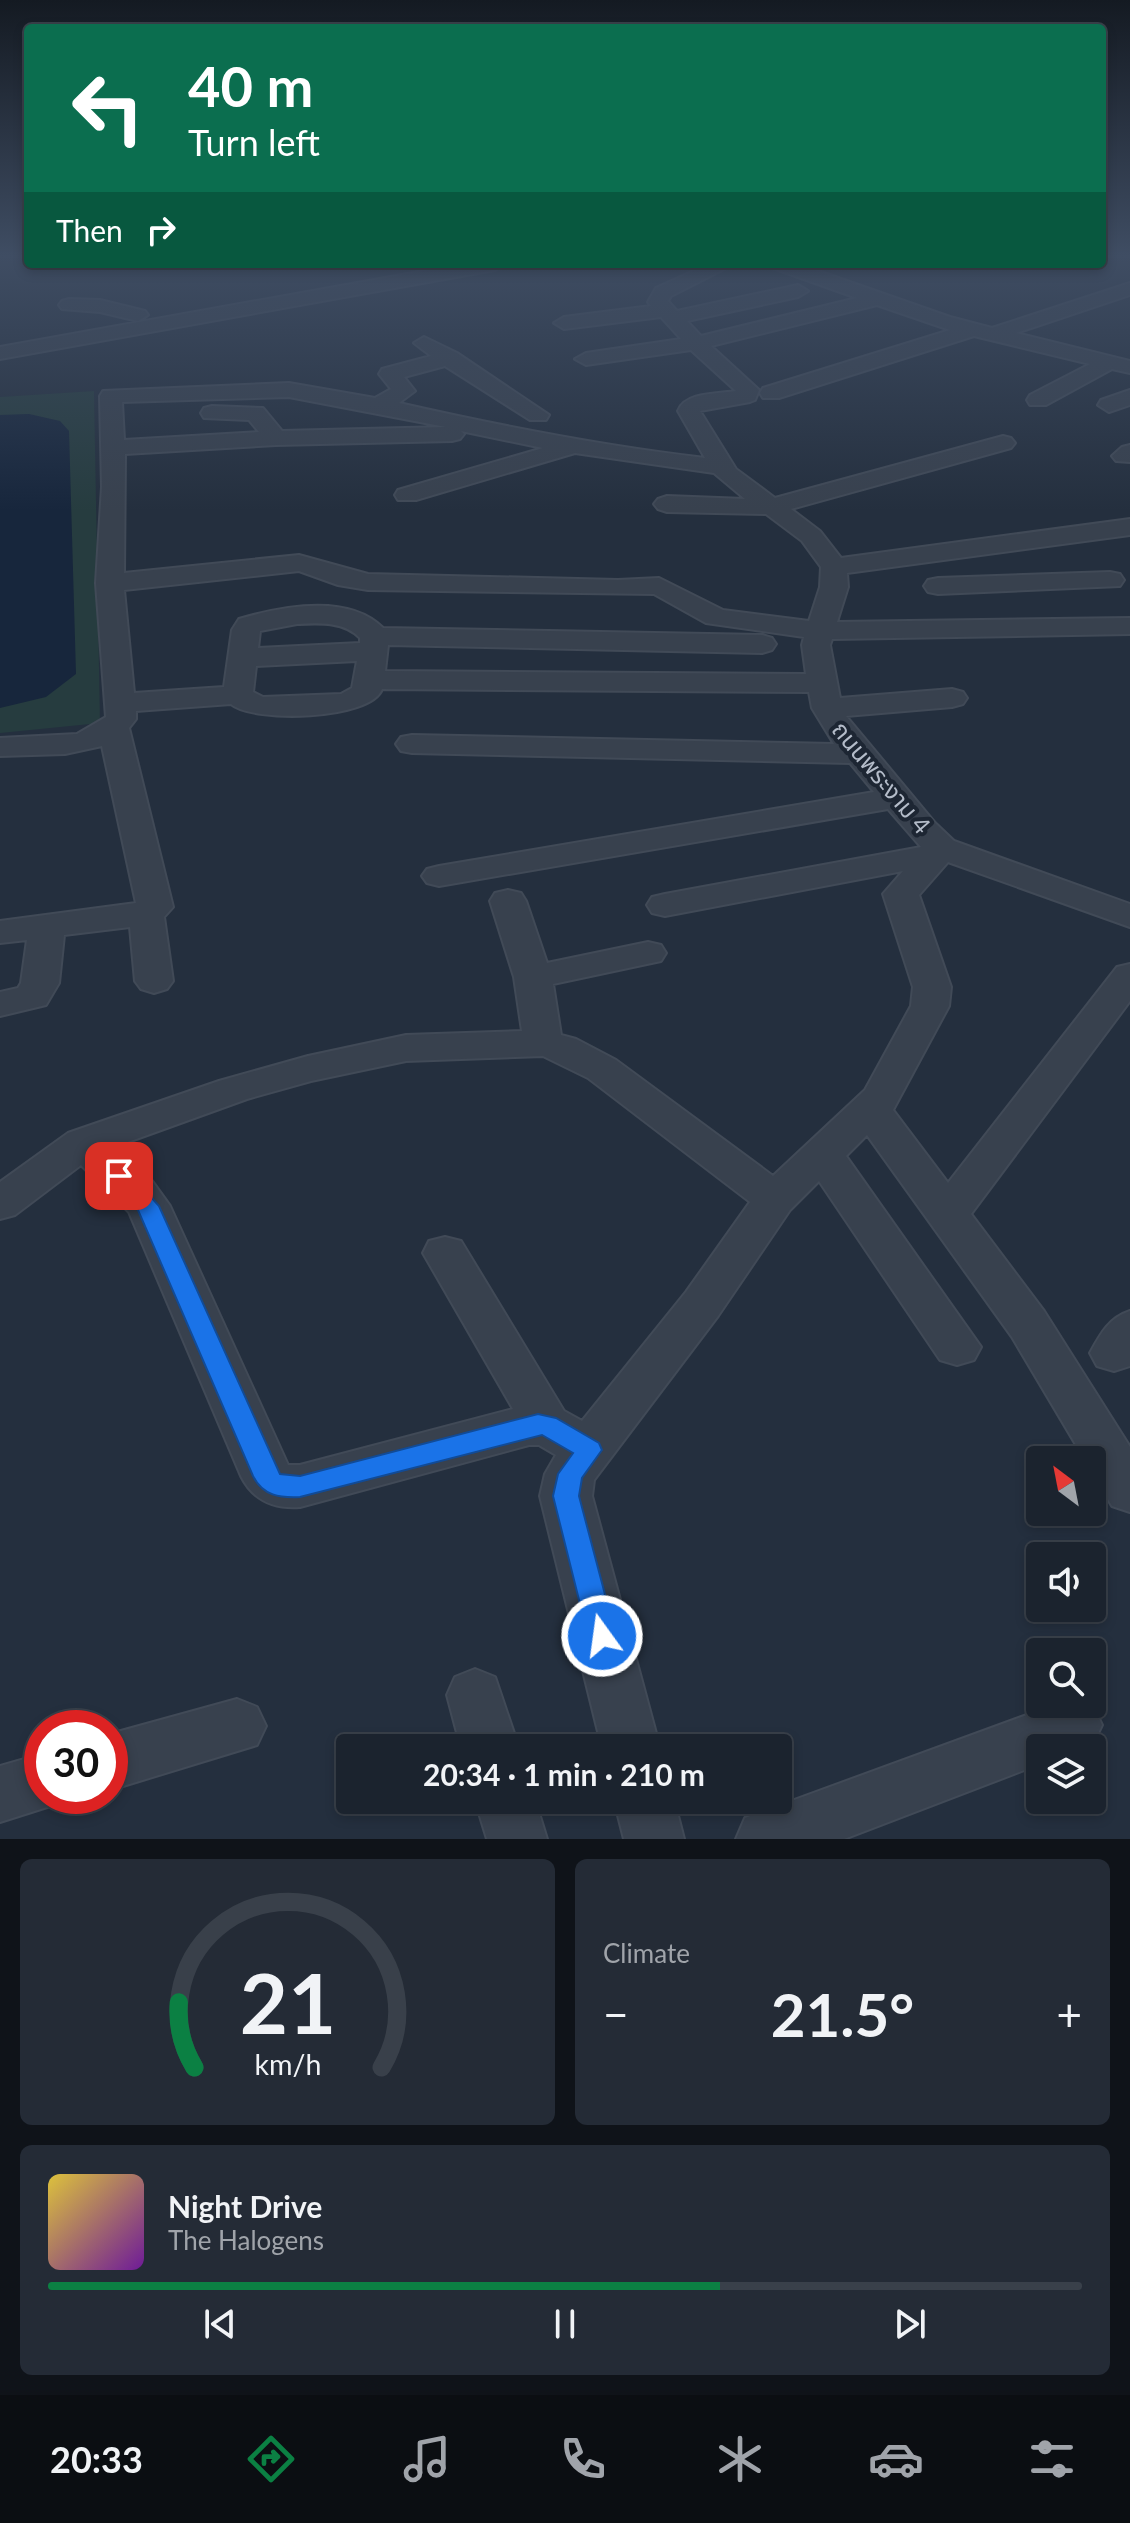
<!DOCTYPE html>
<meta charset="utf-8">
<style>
:root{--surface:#1b232e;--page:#242b36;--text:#f1f3f6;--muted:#a0a4aa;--line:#39404a;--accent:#0b8043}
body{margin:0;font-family:Lato,"Noto Sans Thai",sans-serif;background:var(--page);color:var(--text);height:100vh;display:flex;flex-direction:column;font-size:30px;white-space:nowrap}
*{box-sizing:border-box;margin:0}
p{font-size:26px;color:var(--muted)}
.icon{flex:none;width:44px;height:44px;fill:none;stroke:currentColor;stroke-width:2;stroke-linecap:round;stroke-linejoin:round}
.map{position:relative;height:1839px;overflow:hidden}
.drawer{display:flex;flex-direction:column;gap:20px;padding:20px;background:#0f1319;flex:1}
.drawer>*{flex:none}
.banner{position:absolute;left:24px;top:24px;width:1082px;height:244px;border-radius:8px;box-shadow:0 4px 12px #0003,0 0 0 2px var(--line);background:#0b6e4f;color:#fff;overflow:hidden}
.needle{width:52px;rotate:328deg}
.controls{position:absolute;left:1026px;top:1446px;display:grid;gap:16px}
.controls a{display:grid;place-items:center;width:80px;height:80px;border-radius:8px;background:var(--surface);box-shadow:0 4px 12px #0003,0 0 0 2px var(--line);font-size:40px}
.speed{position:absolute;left:24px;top:1710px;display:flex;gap:16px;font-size:40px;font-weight:700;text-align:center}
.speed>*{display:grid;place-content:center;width:104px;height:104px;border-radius:50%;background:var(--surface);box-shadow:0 4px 12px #0003,0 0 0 2px var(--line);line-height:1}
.speed .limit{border:12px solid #d22;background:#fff;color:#111}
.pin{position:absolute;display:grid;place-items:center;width:68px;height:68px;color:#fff;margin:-34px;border-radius:16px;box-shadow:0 4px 12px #0006}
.me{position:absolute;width:88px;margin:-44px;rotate:346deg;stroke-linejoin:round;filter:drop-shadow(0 0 6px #0008)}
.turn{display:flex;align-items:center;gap:28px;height:168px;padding:0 32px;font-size:36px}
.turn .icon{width:104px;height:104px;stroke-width:2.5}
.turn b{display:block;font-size:56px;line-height:68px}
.then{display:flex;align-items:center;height:76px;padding:0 32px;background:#0003;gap:16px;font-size:30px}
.big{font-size:60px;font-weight:700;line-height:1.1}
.drawer .widget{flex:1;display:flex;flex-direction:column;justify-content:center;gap:12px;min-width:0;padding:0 28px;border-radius:12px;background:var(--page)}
.drawer .dial{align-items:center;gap:0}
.dial svg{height:208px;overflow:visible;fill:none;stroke:var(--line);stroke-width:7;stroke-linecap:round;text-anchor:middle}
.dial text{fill:var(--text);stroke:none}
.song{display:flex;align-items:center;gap:24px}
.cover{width:96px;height:96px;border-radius:12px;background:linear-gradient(135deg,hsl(50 70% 55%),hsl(280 70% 35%))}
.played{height:8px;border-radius:4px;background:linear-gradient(90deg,var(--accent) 65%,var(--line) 65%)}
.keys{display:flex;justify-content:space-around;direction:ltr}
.heat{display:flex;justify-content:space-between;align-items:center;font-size:44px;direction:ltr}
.drawer .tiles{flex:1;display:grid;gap:20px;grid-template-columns:1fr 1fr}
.widget:last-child{grid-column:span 2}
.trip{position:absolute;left:336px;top:1734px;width:456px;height:80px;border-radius:8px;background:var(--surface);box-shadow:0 4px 12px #0003,0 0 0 2px var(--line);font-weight:700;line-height:80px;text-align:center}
.dock{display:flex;height:128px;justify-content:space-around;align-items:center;background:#0b0e12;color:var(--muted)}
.dock .icon{width:56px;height:56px}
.dock .on{color:var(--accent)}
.dock b{font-size:36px;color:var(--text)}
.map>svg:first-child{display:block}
.green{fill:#263c3f}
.water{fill:#17263c}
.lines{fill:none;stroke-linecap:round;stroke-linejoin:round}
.minor-casing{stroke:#414a57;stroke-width:4}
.minor{fill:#38414e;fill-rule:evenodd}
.route{fill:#1a73e8;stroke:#114b97;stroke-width:2}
.labels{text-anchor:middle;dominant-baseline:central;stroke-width:8;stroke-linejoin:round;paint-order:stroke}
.far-street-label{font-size:24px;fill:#b4bcc9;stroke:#1d2633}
</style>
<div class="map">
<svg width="1130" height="1839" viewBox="0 0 1130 1839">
<rect width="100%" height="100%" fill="#242f3e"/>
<path class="green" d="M94,391L100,723L0,733V397Z"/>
<path class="water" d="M29,414L60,421L69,431L76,674L46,697L0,708V415Z"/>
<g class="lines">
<defs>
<path id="minor" d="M463,264H504L495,270L0,359V347Z
M709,264H734L671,296L668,301L677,311L798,285L808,291L798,297L687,321L701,336L857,298L773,268L771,264H798L950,317L992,328L1130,283V295L1016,333L1130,361V373L1112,369L1046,405H1030L1027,400L1030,395L1090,364L974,336L779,398H763L760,393L763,388L950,330L877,305L711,346L759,390L755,400L750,402L700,411L736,469L775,498L1003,436L1011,438L1015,443L1011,448L791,509L820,531L841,558L1130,519V535L847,573L848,587L837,622L1130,618V634L832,639L830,645L840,698L952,689L963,692L967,698L963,704L952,707L846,716L935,823L954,841L1130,904V927L948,862L919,895L951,987L949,1006L893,1110L948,1183L1117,967L1130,964V1001L971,1214L1044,1311L1130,1447V1512L1112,1506L1092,1472V1460H1085L1012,1337L867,1135L846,1156L981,1347L974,1360L957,1365L940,1360L819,1181L790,1210L718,1316L594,1480L592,1496L660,1748H602L540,1496L545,1474L556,1455L539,1445H529L300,1507C273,1509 253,1500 241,1476L129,1212L81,1165L15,1215L0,1219V1182L68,1133L219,1081L308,1056L406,1035L522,1031L514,977L490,901L495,893L508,890L521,893L526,901L547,963L648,942L661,945L666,953L661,961L553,984L561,1035L576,1039L616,1060L773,1176L865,1090L911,1006L913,987L883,894L903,871L665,916L652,913L647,905L652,897L665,894L921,847L888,809L439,886L427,883L422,876L427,869L439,866L874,792L850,763L412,753L401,751L396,744L401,737L412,735L834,744L812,708L809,692L382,689C371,720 253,723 231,704L136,711V719L129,728L173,907L164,917L173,981L167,989L154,993L141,989L135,981L130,927L64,935L59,983L46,1005L0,1016V992L18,988L21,983L27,940L0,943V921L136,903L102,746L65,754L0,756V738L77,734L106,717L96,583L102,487L100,396L103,391L289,383L375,398L391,389L379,374L382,369L431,356L414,343L424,337L457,353L549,415L546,420H530L445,366L404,377L415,391L399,403C500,426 602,446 705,458L678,411C685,392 718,394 736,391L691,350L586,365L575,359L586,353L681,339L661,317L564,329L554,323L564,317L651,306L648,302L656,288ZM289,397L446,427L282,431L263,408L212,406L204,408L201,413L204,418L249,420L259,432L124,440L122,402ZM461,431L543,448L398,490L395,495L398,500H416L575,453L714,473L745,499L667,496L658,499L654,504L658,509L667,512L766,514L802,541L821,567L820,587L809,621L723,610L659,578L618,580L368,574L299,555L124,573L125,454L276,445L452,441L460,439L464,434ZM299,571L338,585L368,590L654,594L706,623L804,637L802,645L806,674L385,671L388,645L762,653L772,650L776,644L772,638L762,635L383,628C348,593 280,607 239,619L232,630L224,687L134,693L124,590ZM297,624C318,623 344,621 360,638V643L258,648L260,631ZM357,661L352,688L341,694L263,697L253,692L256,666ZM543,1056L588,1078L750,1202L686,1292L582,1421L564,1411L461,1241L445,1237L429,1241L423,1253L513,1409L300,1465H288L170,1206L152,1181L114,1147L247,1099L311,1081L406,1061Z
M69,299L100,300L145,311L148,315L138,321L100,312L62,309L59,305L62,301Z
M1130,390V405L1109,412L1098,405L1101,400Z
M1130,445V462L1116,461L1112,456L1122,447Z
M1110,572L1120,574L1124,580L1120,586L938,594L928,592L924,586L928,580L938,578Z
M1130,1311V1366L1114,1371L1097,1366L1090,1353C1101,1333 1109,1318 1130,1311Z
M475,1669L495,1677L519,1748H461L447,1695L455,1677Z
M237,1699L257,1707L266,1726L257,1745L110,1790V1734Z
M1057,1704L1093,1706L1102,1725L1093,1744L1083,1748H1040V1764L844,1839H736L745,1818Z
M42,1754V1796H65L63,1802L0,1822V1766Z
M475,1800H535L547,1839H487Z
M614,1800H674L684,1839H624Z"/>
</defs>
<use href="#minor" class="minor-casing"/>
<use href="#minor" class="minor"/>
</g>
<linearGradient id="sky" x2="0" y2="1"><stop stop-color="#141a22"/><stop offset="0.5" stop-color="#3f4d63"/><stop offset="1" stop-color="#3f4d63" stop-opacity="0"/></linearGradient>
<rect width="1130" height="511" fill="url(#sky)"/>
<path class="route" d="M119,1168L127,1170L159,1206L280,1474L300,1476L538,1414L556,1418L599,1443L602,1450L582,1478L579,1496L616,1636L612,1645L602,1649L592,1645L588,1636L553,1496L558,1474L573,1453L542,1435L300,1497C280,1498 263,1496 253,1476L138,1210L108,1176L112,1170Z"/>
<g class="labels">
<g class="far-street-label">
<text transform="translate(882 777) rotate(50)">ถนนพระงาม 4</text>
</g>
</g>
</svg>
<div class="controls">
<a><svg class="needle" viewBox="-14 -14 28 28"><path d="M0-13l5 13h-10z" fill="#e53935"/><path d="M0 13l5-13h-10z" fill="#a0a4aa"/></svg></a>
<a><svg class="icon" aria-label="sound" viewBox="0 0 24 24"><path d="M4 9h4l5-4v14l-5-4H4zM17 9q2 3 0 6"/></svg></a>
<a><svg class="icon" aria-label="search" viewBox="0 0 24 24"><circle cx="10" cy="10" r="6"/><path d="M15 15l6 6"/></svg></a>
<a><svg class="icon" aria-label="layers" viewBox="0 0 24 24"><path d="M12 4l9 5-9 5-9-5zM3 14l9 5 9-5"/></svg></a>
</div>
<div class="speed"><div class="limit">30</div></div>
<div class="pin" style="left:119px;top:1176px;background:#d93025"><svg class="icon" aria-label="arrive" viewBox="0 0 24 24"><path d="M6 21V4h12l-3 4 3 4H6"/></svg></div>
<svg class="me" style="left:602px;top:1636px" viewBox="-20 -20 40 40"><circle r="17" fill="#1a73e8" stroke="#fff" stroke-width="3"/><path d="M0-11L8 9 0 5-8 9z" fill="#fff"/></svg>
<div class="trip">20:34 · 1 min · 210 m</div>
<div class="banner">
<div class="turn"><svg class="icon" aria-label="left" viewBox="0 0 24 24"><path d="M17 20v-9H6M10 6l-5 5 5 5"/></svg><div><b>40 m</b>Turn left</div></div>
<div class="then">Then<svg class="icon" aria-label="right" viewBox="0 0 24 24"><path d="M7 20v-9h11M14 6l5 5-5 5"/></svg></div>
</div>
</div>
<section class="drawer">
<div class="tiles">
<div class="widget dial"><svg viewBox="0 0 100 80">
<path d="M14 69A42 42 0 1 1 86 69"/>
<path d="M14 69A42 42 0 0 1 8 44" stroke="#0b8043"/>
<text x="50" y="56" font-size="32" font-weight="700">21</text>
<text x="50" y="72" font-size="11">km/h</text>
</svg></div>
<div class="widget"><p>Climate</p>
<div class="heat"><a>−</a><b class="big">21.5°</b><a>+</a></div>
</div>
<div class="widget">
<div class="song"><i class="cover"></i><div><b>Night Drive</b><p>The Halogens</p></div></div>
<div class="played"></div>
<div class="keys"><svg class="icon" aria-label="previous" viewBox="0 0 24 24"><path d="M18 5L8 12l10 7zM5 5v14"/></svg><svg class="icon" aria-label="pause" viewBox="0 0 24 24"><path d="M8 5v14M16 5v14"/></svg><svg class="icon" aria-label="next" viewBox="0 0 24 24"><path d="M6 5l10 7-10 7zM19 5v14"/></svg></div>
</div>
</div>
</section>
<nav class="dock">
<b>20:33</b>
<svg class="icon on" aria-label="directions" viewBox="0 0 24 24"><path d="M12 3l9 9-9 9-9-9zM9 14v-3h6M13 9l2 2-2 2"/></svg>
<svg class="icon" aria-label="music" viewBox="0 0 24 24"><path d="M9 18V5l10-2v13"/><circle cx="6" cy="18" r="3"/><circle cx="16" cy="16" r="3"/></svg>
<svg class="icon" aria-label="phone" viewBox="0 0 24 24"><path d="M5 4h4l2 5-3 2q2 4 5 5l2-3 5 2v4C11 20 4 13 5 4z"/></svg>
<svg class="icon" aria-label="climate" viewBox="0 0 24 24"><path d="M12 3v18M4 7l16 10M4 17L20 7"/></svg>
<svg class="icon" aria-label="car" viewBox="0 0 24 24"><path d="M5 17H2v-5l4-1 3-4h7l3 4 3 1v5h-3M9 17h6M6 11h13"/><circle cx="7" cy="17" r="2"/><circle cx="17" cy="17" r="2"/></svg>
<svg class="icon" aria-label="filters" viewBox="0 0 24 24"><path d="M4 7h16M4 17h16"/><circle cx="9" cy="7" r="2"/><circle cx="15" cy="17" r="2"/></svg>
</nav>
